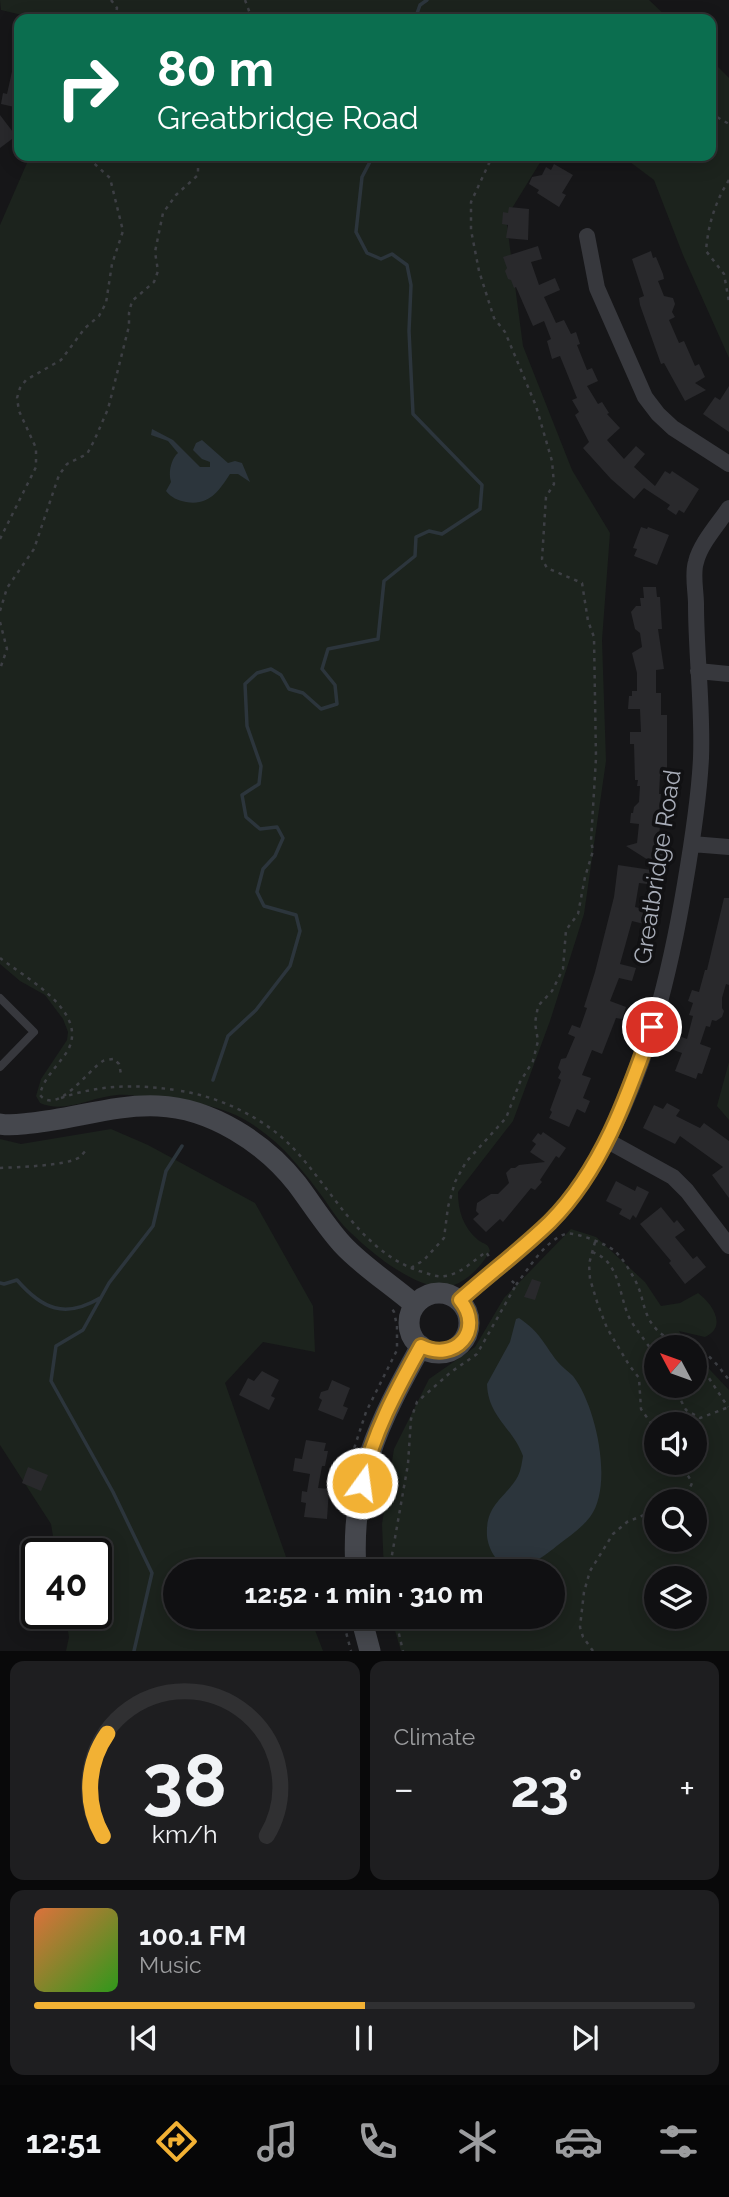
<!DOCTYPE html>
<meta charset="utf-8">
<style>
:root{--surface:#101012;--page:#1e1e20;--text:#f1f3f6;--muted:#9c9d9f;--line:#303032;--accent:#f2b134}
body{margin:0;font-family:Raleway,sans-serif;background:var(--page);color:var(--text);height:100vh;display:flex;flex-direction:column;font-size:26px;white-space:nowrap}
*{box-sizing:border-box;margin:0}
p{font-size:23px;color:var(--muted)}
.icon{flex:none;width:38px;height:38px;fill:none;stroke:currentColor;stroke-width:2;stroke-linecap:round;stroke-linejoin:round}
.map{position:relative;height:1651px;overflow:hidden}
.panel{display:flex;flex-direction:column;gap:10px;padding:10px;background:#09090a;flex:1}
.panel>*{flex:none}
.hud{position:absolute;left:14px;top:14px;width:702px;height:147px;border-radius:14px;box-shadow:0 4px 18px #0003,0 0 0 2px var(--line);background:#0b6e4f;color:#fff;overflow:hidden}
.needle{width:46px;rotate:311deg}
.fabs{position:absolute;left:644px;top:1335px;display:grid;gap:14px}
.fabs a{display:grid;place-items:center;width:63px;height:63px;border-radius:50%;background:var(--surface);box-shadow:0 4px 18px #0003,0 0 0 2px var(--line);font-size:35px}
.speed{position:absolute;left:21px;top:1538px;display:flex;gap:14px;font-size:35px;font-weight:700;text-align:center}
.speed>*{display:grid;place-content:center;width:91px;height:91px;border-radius:50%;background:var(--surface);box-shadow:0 4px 18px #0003,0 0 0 2px var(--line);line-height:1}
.speed .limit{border:4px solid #111;border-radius:10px;background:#fff;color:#111}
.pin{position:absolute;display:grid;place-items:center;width:60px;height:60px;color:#fff;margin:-30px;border:4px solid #fff;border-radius:50%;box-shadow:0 2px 7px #0007}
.me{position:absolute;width:77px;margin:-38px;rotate:14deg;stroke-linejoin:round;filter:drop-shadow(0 0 5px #0008)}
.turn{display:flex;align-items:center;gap:24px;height:147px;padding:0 28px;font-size:32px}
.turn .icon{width:91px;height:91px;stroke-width:2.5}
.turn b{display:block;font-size:49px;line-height:60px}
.big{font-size:52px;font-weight:700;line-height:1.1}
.panel .card{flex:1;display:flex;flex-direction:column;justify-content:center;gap:10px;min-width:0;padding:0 24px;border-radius:14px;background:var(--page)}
.panel .dial{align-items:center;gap:0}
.dial svg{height:182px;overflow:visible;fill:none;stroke:var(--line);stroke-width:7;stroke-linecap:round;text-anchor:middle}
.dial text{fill:var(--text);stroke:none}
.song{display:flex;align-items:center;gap:21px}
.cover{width:84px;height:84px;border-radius:10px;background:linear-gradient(135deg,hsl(20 70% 55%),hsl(110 70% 35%))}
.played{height:7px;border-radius:4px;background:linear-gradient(90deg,var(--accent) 50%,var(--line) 50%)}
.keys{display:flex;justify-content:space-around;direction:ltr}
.heat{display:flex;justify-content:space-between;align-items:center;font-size:38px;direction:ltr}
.panel .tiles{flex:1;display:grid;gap:10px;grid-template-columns:1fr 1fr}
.card:last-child{grid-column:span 2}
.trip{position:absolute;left:163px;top:1559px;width:402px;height:70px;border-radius:35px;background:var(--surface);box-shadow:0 4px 18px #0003,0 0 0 2px var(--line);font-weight:700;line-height:70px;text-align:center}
.tab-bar{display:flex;height:112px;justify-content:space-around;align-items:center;background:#060607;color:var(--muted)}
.tab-bar .icon{width:49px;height:49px}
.tab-bar .active{color:var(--accent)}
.tab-bar b{font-size:32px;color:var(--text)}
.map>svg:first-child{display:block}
.green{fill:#1c231d;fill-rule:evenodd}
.water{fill:#2c353c}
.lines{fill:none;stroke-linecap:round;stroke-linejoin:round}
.stream{stroke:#2c353c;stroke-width:3.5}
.building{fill:#29292c}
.path{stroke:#3d3f44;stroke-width:2.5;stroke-dasharray:3.5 5;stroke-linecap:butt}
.lane{stroke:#37383d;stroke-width:8}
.street{stroke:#37383d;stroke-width:16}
.secondary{stroke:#45474d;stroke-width:21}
.route-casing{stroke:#9d7322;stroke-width:18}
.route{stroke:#f2b134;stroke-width:12}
.labels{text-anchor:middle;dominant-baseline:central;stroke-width:7;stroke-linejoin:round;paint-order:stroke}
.street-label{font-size:24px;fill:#a8adb8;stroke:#111113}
</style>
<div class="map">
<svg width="729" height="1651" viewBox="0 0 729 1651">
<rect width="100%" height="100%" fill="#161618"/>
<path class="green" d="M0,0H649L669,19H39L1,10Z
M711,60L729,78V358L683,255L654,180L622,156H710Z
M30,156H544L506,218L523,346L572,470L610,533L602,640L606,761L584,914L550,1021L513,1121L458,1192C458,1211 463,1227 478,1240C485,1245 488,1243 490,1251C482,1266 464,1285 446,1287C414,1290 364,1247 343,1225C334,1215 327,1202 318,1191C308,1177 296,1163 284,1150C274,1140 259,1128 247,1121C217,1103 182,1101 149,1097C139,1097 128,1094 117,1095C91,1097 65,1114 40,1103L36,1096L41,1079L67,1040L68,1032L63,1019L45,995L20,981L0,964V225Z
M729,1062V1120L717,1106Z
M111,1129L148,1145L255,1203L313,1306L315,1352L263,1342L225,1383L291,1571L175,1572V1617H310L323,1651H66L69,1637L65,1614H96V1554H56L51,1524L0,1445V1139L21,1144Z
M571,1229L596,1237L645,1282L661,1306L680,1303L698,1293C712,1303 728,1327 705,1337L679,1331L689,1347L656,1348V1386H695V1354L729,1390V1651H401L391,1617H553V1572H384L382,1524L394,1449L429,1379L475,1347L504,1298ZM656,1424H695V1463H656ZM656,1502H695V1540H656ZM656,1578H695V1617H656Z"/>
<path class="water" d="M152,429L173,440L200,467H210V462L202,459L193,450L196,443L202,440L228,463L235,461L242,463L250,482L238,474H230C219,491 209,506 186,502C177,500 172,498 166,491L171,482C168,473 171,459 178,453L168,441L151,435Z
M519,1318C541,1333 543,1343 557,1361C562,1367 568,1371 573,1376C596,1405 614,1486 590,1517C582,1528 568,1537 558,1545C546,1555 526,1570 511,1568C497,1566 488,1548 487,1536C485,1504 506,1498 518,1476C521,1470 522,1462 523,1456C513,1428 488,1417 487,1384L510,1342L516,1319Z"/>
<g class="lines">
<path class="stream" d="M415,19L420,5L427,0
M213,1080L228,1036L256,1010L290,966L300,931L296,915L264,906L257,892L263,869L275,856L283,838L277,827L260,829L246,817L242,795L259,784L261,766L247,726L245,684L257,673L271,669L281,675L289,689L303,693L321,709L337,704L335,685L322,669L328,649L378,639L384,581L415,556L416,537L429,531L442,534L480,509L482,485L413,414L409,331L411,285L407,265L392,254L381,259L367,253L356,232L362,177L373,156
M0,1283L4,1284L17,1280C42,1309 65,1319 100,1298
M134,1651L152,1573L113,1492L51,1381L56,1346L83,1330L109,1283L153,1226L166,1171L182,1146"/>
</g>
<path class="building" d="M15,58H19V108L1,104L3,93L7,94Z
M0,115L16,136L0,148Z
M554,164L573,175L562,193L566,195L559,207L537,193L539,190L529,184L532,177L542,175L546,167L551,170Z
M509,207L529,209L528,240L506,238L508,225L502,224L503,212L508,213Z
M538,246L542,259L531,262L539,285L555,278L560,290L544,297L556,323L564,320L571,334L576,332L580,344L577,345L587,370L592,368L598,381L587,386L598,404L602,402L609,413L607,414L620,428L607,440L624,459L636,446L645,454L634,467L655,486L665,471L670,474L672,471L699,489L684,513L679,510L676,515L667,509L670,505L644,488L634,499L611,479L583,448L589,442L575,415L579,412L572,400L577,398L560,356L552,359L547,341L551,339L544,321L533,326L516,287L514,288L511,280L508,279L505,271L507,268L503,257Z
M651,251L653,258L656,257L663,274L664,279L658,281L664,296L673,298L675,304L672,312L675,317L669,320L679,343L684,341L695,366L699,364L705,377L695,383L706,390L685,401L664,363L661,364L640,305L639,298L644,296L632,259Z
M729,386V432L703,414L715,397L720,400Z
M641,527L647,529L648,527L669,535L657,565L634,556L637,549L633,548Z
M643,587H656L657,597H660L662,629H658L664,669L656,670V693H661V715H667V772H664V776L660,775L659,794H661L659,814L665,815L664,827L660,826L657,854H663L662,864L656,865L626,846L637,843L639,824L630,823L631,813H633L634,807L639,802L640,786H637L638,780H635L634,744H630V732H641L640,709H628L629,696H632V691H637V673L632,653L642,647L640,633L635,629L631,612L636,606H641L640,598H644Z
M618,865L658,871L656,885L639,883L635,907L651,911L648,925L632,921L620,964L636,968L632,981L619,978L610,1001L626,1007L622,1019L616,1018L602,1054L592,1050L582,1075L591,1078L583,1098L590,1101L585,1113L577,1109L569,1127L549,1118L552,1112L550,1110L561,1080L558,1078L561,1072L558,1068L561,1059L566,1058L575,1037L568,1034L572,1025L580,1028L587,1008L584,1007L595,972L614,897Z
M724,898H729V985L726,984L722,998V1008L724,1011L722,1017L716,1021L712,1020L710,1027L706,1026L700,1044L711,1048L702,1074L698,1073L696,1079L675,1071L682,1053L671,1049L676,1035L687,1039L693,1016L689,1015L693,1003L688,1001L692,990L699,992L705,970H707Z
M667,1103L680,1110L676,1116L700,1128L704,1123L729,1141V1198L712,1175L723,1167L680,1136L675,1144L643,1128L654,1105L663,1109Z
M543,1132L566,1148L559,1158L556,1156L540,1180L542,1182L535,1190L531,1188L503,1222L500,1219L486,1232L473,1219L479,1214L476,1211L477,1203L491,1194H498L509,1183L506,1173L511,1168H515L519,1165L545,1162L530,1152L536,1144L532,1141L538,1133L541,1135Z
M616,1181L635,1191L637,1186L649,1192L636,1218L633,1215L630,1220L619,1214L622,1209L606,1201Z
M661,1207L674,1223L677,1220L685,1230L675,1237L693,1259L697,1256L706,1267L685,1284L669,1263L671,1261L640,1224Z
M532,1279L541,1282L535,1300L524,1297Z
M262,1371L279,1380L271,1396L275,1398L269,1410L239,1395L248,1378L254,1381Z
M332,1380L350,1388L343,1406L348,1408L343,1420L318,1410L322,1400L319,1398L321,1392L328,1390Z
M306,1440L326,1443L324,1451H328L325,1466H322L318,1488L329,1489L327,1519L304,1517L306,1503L301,1502L302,1491L307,1492L310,1474L293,1471L295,1458L302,1459Z
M28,1467L48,1475L41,1491L22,1483Z"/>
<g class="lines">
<path class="path" d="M111,0L117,8L114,19
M245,0L252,19
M710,113L729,124
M729,180C715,202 708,225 706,251L724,274L729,302
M0,539L36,467V448L19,411L17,398L20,388L26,380L61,360L85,328L99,316L106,303L112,264L123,231L110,178L86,156
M0,611L7,588L34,549L59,475L67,464L87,454L94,441L108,409L129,326V313L132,301L154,282L158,271L155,252L163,213L176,195L198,175V156
M0,622L7,649L0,669
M0,958C24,977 89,1011 68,1050C59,1065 43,1078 40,1095C57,1116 88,1070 103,1061C105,1060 112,1059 114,1059L119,1064L121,1074
M181,1091C221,1097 266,1119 294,1149C334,1192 361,1251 419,1271C428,1273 436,1278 445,1276C461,1274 474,1260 486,1252L490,1258
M61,1098C98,1085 136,1084 175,1090
M0,1168C17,1167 67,1166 80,1157C81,1156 87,1149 88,1148
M595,1242L589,1264L590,1279L598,1305L607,1328L629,1365L639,1378L641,1409L655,1429L656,1437
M592,1252C622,1262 618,1298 631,1321C639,1334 649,1345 656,1357
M411,1268L424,1260L444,1238L448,1207L455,1182L466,1162L506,1118L520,1082L533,1061L538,1041L535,1023L538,1006L552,991L563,969L566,930L578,914L585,877L593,851L591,841L596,758L594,637L588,621L582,583L547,568L542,559L546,497L554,484L552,461L536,406L505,332L494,318L479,271L471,230V202L491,159L496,156
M516,1285C529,1268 544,1242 565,1234C575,1231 606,1244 615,1251C623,1259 631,1272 636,1282C645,1300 642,1315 658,1331C666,1339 677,1342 686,1348
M686,1347C706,1347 717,1365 729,1380
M695,1357L728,1407
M673,1386L686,1410L700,1418L729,1407
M349,1464L366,1412L397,1350V1326L394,1312L391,1307
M671,1502L689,1490L692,1483C687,1472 681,1468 671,1463
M338,1561V1572
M389,1572L408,1464L411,1419L417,1402L451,1372L477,1354L516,1285L509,1278
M342,1617L351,1651
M395,1617L403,1651
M593,1651L583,1637L580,1627L584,1592L590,1571L613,1534L627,1522L656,1510"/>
<path class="lane" d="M0,998L34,1032L0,1067"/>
<path class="street" d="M587,236L597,288L645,397L658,414L673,428L729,464
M698,671L729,674
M692,844L729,847
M606,1140L673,1177L687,1191L729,1246
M460,1300C490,1274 525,1250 552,1220C632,1133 666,998 685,884C692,843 699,800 701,758C703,707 696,655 696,604C696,591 692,574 696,562C700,544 719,523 729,508"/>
<path class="secondary" d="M0,1124C11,1126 21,1124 32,1123C74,1119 115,1104 158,1106C211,1108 265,1143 297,1184C312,1204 325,1225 342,1244C362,1266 392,1285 415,1305
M409 1323a30 30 0 1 1 60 0a30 30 0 1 1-60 0Z
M356,1572C350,1479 378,1424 421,1346
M361,1617L370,1651"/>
</g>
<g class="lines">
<defs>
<path id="route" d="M362,1483C373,1433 396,1391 421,1346C455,1363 485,1330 460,1300C489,1274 521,1250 550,1222C602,1170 628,1095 652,1027"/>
</defs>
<use href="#route" class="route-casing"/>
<use href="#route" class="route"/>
</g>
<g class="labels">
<g class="street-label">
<text transform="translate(657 867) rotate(-81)">Greatbridge Road</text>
</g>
</g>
</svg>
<div class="fabs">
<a><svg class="needle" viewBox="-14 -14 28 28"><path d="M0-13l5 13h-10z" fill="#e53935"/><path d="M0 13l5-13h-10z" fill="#9c9d9f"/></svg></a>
<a><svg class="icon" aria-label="sound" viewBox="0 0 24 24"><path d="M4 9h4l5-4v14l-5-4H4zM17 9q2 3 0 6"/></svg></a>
<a><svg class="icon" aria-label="search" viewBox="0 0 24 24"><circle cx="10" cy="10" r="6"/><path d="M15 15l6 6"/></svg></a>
<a><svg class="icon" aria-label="layers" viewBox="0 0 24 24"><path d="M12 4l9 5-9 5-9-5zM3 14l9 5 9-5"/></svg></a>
</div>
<div class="speed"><div class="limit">40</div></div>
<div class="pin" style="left:652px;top:1027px;background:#d93025"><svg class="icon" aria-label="arrive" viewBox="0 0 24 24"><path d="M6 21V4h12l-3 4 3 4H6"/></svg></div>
<svg class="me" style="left:362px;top:1483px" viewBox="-20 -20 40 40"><circle r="17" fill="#f2b134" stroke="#fff" stroke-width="3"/><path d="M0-11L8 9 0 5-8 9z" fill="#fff"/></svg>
<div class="trip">12:52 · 1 min · 310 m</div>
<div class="hud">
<div class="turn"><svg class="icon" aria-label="right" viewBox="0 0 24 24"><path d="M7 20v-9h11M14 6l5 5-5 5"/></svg><div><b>80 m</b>Greatbridge Road</div></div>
</div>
</div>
<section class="panel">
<div class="tiles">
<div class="card dial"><svg viewBox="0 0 100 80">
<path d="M14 69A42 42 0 1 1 86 69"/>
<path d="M14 69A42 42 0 0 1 16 24" stroke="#f2b134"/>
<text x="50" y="56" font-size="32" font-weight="700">38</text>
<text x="50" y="72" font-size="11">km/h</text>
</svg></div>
<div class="card"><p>Climate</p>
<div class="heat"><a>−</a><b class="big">23°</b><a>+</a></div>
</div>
<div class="card">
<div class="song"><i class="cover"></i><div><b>100.1 FM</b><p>Music</p></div></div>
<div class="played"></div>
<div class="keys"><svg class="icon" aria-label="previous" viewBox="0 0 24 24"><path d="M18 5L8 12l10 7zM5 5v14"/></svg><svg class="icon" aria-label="pause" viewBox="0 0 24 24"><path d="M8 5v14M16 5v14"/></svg><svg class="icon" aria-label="next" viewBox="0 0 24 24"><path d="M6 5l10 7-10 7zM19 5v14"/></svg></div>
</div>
</div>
</section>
<nav class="tab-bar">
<b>12:51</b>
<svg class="icon active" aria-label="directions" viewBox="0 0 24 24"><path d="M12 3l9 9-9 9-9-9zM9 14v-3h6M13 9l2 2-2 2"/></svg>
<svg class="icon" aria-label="music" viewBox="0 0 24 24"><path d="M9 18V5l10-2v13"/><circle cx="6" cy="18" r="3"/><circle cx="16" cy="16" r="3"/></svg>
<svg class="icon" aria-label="phone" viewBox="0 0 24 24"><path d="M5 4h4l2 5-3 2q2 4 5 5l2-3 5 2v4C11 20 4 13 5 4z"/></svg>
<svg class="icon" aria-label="climate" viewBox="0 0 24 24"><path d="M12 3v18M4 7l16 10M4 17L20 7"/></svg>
<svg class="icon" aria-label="car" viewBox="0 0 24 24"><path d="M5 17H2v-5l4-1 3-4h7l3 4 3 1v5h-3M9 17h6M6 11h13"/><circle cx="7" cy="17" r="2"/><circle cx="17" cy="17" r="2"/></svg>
<svg class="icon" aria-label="filters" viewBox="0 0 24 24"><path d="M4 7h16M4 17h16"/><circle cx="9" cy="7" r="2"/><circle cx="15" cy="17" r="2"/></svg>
</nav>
